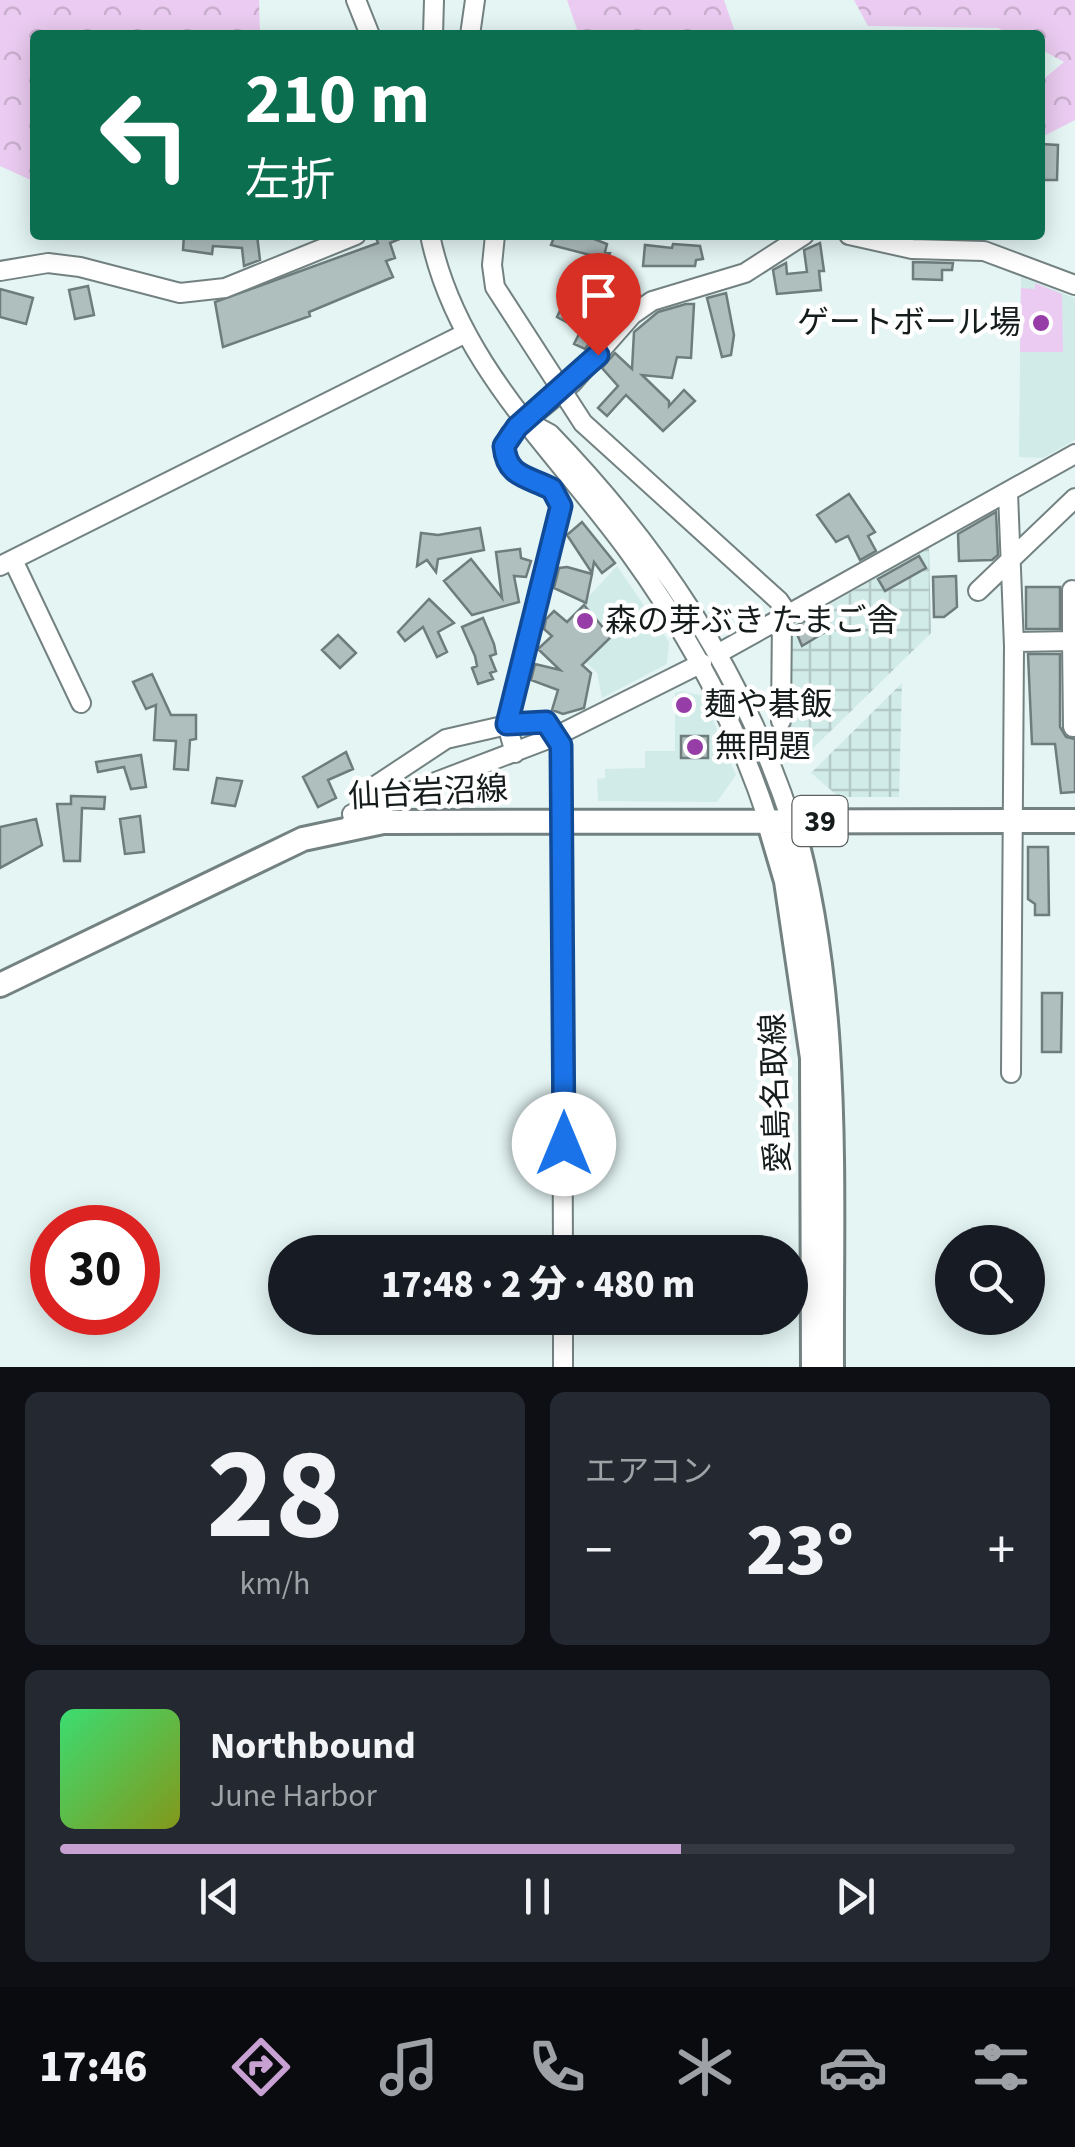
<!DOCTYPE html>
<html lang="ja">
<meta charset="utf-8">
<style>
:root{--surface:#171b24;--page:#242831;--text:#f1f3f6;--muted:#9ea1a6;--line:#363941;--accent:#c8a1d3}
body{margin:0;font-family:"Source Sans 3","Noto Sans JP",sans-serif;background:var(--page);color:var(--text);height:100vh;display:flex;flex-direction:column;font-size:38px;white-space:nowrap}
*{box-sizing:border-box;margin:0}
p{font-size:32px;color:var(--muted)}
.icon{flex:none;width:55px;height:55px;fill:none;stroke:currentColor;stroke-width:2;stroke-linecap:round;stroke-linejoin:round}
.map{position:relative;height:1367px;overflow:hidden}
.sheet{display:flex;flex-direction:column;gap:25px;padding:25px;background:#0d0f14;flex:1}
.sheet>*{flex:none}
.top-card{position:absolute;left:30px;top:30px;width:1015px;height:210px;border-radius:10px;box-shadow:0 5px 25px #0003;background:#0b6e4f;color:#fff;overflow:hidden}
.controls{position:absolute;left:935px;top:1225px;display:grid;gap:20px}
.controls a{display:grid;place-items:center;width:110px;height:110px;border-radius:50%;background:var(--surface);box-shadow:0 5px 25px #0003;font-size:50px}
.speed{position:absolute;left:30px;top:1205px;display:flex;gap:20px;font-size:50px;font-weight:700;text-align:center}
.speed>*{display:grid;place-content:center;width:130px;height:130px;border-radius:50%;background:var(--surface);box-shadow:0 5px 25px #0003;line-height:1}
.speed .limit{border:15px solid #d22;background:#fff;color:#111}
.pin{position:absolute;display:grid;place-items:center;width:85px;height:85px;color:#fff;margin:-102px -42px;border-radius:50% 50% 50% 0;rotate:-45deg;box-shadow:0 0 10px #0007}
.pin .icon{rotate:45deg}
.me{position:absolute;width:110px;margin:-55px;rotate:0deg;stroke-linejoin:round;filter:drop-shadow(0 0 8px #0008)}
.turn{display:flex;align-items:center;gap:35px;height:210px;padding:0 50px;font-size:45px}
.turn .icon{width:130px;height:130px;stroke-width:2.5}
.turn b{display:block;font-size:70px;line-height:85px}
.big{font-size:75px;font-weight:800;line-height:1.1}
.sheet .tile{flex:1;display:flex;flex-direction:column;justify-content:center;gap:15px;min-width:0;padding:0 35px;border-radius:15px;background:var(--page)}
.sheet .dial{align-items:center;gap:0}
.dial b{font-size:130px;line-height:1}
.song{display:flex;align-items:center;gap:30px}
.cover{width:120px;height:120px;border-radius:15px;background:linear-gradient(135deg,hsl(140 70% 55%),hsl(70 70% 35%))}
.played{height:10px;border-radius:5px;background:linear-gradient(90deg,var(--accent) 65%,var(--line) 65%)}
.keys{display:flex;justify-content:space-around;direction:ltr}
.heat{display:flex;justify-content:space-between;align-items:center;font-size:55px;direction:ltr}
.sheet .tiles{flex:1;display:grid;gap:25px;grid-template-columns:1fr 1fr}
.tile:last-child{grid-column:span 2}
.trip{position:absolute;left:268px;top:1235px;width:540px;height:100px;border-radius:50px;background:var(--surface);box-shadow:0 5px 25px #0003;font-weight:800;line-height:100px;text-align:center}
.dock{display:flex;height:160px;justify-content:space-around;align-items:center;background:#090b0e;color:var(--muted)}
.dock .icon{width:70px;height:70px}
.dock .active{color:var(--accent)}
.dock b{font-size:45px;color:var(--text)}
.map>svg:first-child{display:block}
.built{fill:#d1ebe9}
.industrial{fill:url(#industrial-grid)}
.forest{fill:url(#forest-crowns)}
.pitch{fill:#ebcbf1}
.building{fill:#afbfbe;stroke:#6e7c7c;stroke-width:2.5}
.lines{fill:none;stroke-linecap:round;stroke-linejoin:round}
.minor-casing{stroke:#738281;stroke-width:22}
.major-casing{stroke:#738281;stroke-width:28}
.minor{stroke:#fff;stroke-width:18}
.major{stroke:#fff;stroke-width:22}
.route-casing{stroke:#114b97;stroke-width:25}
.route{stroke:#1a73e8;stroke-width:18}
.poi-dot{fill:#973da8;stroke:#fff;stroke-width:4}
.labels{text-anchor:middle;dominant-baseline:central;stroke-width:9;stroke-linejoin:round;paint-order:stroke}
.shield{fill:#fff;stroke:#5c6060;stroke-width:2.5}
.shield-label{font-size:30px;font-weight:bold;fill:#161c1c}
.poi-label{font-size:32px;fill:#161c1c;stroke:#fff;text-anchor:start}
.street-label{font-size:32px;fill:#161c1c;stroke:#fff}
</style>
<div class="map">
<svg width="1075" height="1367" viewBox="0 0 1075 1367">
<defs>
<pattern id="industrial-grid" width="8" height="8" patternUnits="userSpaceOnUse" patternTransform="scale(2.5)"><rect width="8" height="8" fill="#d1ebe9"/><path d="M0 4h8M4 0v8" fill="none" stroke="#b3c9c7"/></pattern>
<pattern id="forest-crowns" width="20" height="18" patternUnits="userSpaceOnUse" patternTransform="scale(2.5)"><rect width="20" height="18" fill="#ebcbf1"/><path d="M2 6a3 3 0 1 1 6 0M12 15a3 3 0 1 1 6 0" fill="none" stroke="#c9aece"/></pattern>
</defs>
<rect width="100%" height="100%" fill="#e4f5f4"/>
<path class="built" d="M1021,277L1075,298V440L1043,458L1019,457Z
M617,566L669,642L667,664L602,698L597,673L555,633Z
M681,691L703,696L736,775L717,802L598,801L597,779L605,778V769L645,768V751H675V693Z"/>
<path class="industrial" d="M929,548L931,633L805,756L787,728L788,628Z
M902,683L899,797H839L811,773Z"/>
<path class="forest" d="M0,0H259L260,35H35V182L0,166Z
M567,0H724L736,35H579Z
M854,0H1075V120L1040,138V82L1064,62L1040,49V35H1012L998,28L868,26Z"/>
<path class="pitch" d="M1035,283L1062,294L1063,352H1020L1021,288L1035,289Z"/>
<path class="building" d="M1041,144L1058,145L1057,180H1043Z
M184,235H257L260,260L244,266L242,248L213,246L212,254L183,250Z
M375,235H409L390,243L395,258L386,261L393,277L309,312L310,316L223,347L215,302L378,243Z
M555,235H584L607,244L605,252L610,253L600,284L610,288L605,305L615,310L585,349L574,344L581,330L557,317L566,298L581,306L598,257L551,245Z
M820,243L824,271H819L821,290L777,294L773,270L786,263L787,274L807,272L804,250Z
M673,244L700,246L703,259L696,260L695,266H643L645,245L672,248Z
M913,262L953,263L952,270H942V280L913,279Z
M88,286L94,315L75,319L69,290Z
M0,289L33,298L26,324L0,317Z
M726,293L734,335L731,355L722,357L707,298Z
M686,304H694L691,358L677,357L672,378L642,375L669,401V406L684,390L695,401L663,431L626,395L607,416L598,408L618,386L602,368L615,353L632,369L634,332L658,312Z
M849,494L875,532L868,536L876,551L860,560L848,536L836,542L817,515Z
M996,512L998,555L992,560L959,561L958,534Z
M582,522L615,563L602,573L594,562L592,573L567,535Z
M480,528L484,550L438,559L436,572L427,560L417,566L421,533L438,535Z
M520,549L521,558L531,561L526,577L514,576L519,602L472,615L444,581L471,559L502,598L496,552Z
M919,556L926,568L885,591L878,579Z
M567,567L592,574L586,603L554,588L559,568Z
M956,576L957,607L944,617H934L933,577Z
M1026,587H1060V629H1026Z
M429,599L454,623L438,632L447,652L437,657L423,627L405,641L398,632Z
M584,605L611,637L582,665L591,673L584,708L563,714L552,710L558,690L531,680L535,664L560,670L538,649L552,636L544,629L546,619L554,611L567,622Z
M820,612L830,629L802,646L794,627Z
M483,618L494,644L496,654L490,656L496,671L490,673L493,679L478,684L472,668L477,666L475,656L462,627Z
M338,635L356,653L340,668L322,650Z
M1028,654H1060V727L1066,737L1075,739V792L1061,793L1055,744H1032Z
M152,674L171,715H196V739L190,740L188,770L174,769L176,741L154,740L156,705L146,709L133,682Z
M681,736H708V758H681Z
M346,752L353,769L328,780L336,798L318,807L303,777Z
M141,755L146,787L131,789L124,767L98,772L96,762Z
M217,778L242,781L235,806L212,803Z
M71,796L105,797L104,809L82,808L80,861H64L57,804H71Z
M140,816L144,852L125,854L120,819Z
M36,819L42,845L0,868V827Z
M1028,847H1048L1049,915H1035V904L1028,899Z
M1042,993H1062L1061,1052H1042Z"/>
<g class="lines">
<defs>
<path id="minor" d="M356,0L370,35
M433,35L434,0
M470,35L475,0
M430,235C456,363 555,450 629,552C690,636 736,722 768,820
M495,235L492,265L495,287L583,423L779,601L788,614
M849,235L912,249L984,251L1075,285
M0,271L48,263L80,267L180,293L225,288L356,235
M537,427L550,434C659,547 742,671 791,820
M1008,493L1014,646L1011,1073
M13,560L81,703
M0,566L464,334
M978,591L1075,498
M1072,641L1073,727
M1014,642L1072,641V590
M719,653L1075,454
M781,721L782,617
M515,753L507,725L561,506L552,489C528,476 507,478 504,445L510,434L572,383L632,315L652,301L745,273L804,235
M352,814L556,736L702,663
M349,827L369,790L446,739L507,725L546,723L561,745L563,1252
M563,1367V1318"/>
<path id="major" d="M768,820L786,881L812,1058L813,1367
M791,820C842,997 831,1185 832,1367
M0,985L303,839L383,822L1075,821"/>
</defs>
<use href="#minor" class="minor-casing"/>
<use href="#major" class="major-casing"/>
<use href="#minor" class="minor"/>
<use href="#major" class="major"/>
</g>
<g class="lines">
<defs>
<path id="route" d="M564,1144L561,745L546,722L507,724L561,506L552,489C528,476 507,478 504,446L517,427L598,355"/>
</defs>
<use href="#route" class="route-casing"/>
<use href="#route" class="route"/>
</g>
<g class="poi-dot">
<circle cx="1041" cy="323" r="10"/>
<circle cx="585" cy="621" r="10"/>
<circle cx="684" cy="705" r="10"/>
<circle cx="695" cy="747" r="10"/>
</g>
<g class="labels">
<rect class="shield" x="792.5" y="796" width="55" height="50" rx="8"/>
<g class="shield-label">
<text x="820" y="821">39</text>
</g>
<g class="poi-label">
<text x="1021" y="323" text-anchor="end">ゲートボール場</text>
<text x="605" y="621">森の芽ぶき たまご舎</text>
<text x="704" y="705">麺や碁飯</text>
<text x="715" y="747">無問題</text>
</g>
<g class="street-label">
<text transform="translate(428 793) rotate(-3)">仙台岩沼線</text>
<text transform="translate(776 1093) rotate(-92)">愛島名取線</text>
</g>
</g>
</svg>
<div class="controls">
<a><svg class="icon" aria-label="search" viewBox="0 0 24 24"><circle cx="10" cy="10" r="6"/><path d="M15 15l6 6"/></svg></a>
</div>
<div class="speed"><div class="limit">30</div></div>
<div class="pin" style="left:598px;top:355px;background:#d93025"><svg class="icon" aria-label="arrive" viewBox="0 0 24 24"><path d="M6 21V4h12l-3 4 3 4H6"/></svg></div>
<svg class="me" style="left:564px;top:1144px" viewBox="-20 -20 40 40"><circle r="19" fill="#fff"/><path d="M0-13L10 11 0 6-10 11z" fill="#1a73e8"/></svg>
<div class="trip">17:48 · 2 分 · 480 m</div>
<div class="top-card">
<div class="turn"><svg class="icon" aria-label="left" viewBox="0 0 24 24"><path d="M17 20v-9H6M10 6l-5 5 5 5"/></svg><div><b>210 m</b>左折</div></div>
</div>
</div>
<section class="sheet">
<div class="tiles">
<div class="tile dial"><b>28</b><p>km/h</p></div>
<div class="tile"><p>エアコン</p>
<div class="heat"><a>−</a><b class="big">23°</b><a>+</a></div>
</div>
<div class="tile">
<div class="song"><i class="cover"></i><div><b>Northbound</b><p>June Harbor</p></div></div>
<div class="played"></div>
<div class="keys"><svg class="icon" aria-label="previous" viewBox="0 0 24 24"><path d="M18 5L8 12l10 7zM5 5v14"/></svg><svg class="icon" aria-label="pause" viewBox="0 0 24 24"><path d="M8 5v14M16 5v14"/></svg><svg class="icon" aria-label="next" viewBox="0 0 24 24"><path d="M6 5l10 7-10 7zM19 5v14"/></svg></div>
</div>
</div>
</section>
<nav class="dock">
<b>17:46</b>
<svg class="icon active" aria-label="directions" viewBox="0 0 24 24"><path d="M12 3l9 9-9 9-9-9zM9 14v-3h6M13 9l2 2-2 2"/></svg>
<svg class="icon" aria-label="music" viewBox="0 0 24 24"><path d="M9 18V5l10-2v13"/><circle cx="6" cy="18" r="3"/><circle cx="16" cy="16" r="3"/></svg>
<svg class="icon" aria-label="phone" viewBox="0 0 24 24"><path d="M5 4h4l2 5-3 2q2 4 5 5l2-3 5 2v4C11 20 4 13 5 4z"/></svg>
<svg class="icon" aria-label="climate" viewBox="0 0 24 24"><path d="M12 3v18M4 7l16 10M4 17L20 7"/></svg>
<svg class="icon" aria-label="car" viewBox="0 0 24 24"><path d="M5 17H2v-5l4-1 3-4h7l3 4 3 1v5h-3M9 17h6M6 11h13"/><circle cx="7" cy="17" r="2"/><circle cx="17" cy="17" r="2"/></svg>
<svg class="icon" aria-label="filters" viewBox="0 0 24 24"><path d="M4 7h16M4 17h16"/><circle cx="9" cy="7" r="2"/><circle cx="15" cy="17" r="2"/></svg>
</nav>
